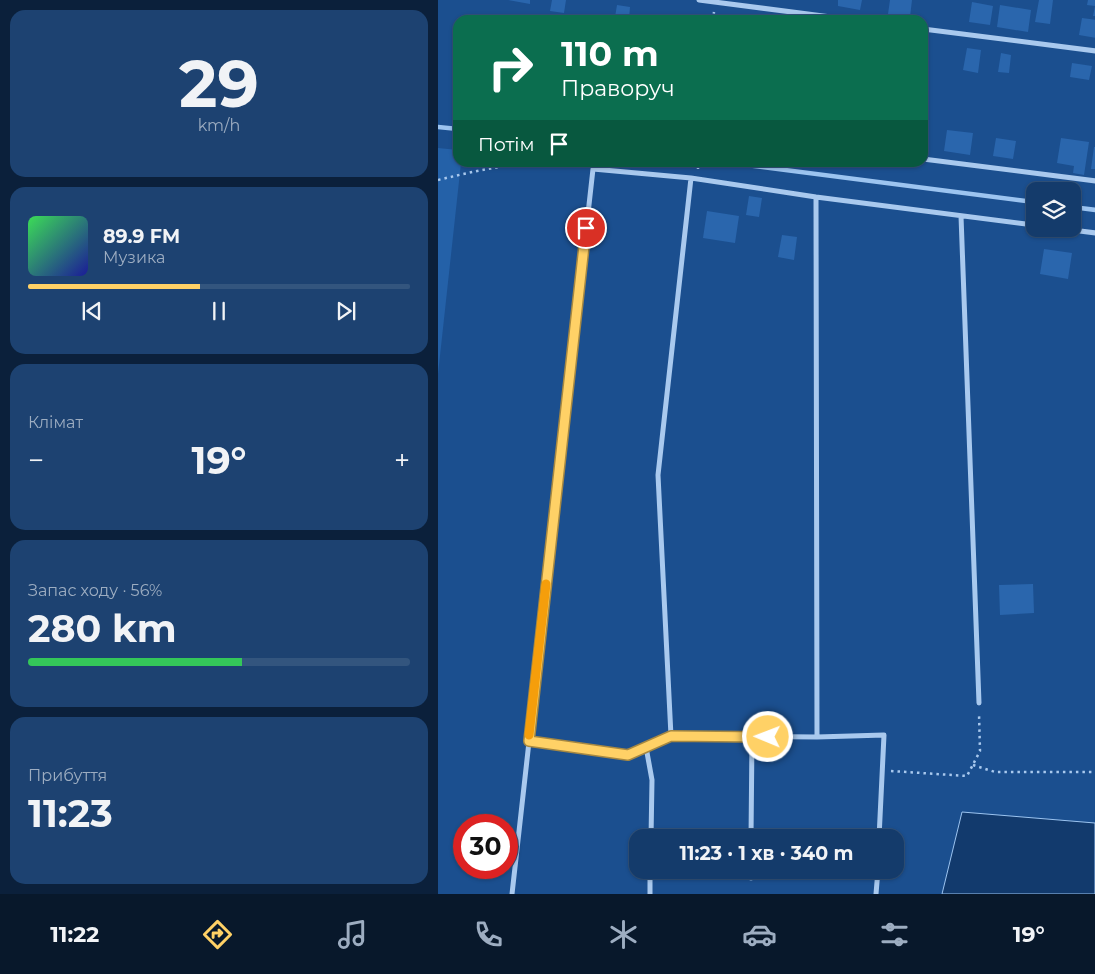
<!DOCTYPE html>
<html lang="uk">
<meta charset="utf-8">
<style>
:root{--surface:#143b6b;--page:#1d4271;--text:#f1f3f6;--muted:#9dadc1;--line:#33557e;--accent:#ffd166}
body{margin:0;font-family:Montserrat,sans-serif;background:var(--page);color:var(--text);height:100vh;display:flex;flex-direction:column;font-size:19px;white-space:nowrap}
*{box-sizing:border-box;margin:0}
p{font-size:16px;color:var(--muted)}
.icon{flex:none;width:28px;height:28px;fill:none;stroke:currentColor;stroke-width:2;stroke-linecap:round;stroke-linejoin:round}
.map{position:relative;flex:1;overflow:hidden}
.details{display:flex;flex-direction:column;gap:10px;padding:10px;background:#0b203b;width:438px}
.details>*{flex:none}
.hud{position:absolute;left:15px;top:15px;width:475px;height:152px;border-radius:15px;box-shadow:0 1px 4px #0004,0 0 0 1px var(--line);background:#0b6e4f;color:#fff;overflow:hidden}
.controls{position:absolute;left:588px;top:182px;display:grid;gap:10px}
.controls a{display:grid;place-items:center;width:55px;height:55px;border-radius:10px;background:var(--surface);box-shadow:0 1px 4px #0004,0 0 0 1px var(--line);font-size:25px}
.speed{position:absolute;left:15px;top:814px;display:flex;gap:10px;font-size:25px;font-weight:700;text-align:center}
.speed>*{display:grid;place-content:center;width:65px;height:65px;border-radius:50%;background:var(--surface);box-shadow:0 1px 4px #0004,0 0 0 1px var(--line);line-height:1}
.speed .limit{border:8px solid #d22;background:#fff;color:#111}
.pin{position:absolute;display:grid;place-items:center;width:42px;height:42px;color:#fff;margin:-21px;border:2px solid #fff;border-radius:50%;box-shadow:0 1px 5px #0007}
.me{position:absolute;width:55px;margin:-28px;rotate:271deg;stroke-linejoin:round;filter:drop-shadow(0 0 4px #0008)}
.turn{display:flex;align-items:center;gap:18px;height:105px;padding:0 25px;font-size:22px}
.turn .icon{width:65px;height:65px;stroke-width:2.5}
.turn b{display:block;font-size:35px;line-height:42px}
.then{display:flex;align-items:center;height:48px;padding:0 25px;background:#0003;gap:10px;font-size:19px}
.big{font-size:38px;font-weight:700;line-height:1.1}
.details .widget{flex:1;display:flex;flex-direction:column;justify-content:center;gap:8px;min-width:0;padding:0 18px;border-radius:15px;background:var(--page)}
.details .dial{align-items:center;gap:0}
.dial b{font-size:65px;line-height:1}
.song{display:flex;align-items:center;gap:15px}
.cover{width:60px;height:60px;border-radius:8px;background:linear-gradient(135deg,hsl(130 70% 55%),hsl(240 70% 35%))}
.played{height:5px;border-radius:2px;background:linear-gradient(90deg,var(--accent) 45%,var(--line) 45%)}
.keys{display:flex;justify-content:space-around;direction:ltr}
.heat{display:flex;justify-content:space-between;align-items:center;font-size:28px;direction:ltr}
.charge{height:8px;border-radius:4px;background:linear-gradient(90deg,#34c759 56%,var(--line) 0)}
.trip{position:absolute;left:191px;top:829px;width:275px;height:50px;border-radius:15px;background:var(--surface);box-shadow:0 1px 4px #0004,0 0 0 1px var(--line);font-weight:700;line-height:50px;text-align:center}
.dock{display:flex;height:80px;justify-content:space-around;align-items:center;background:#08182b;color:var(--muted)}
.dock .icon{width:35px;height:35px}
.dock .active{color:var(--accent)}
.dock b{font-size:22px;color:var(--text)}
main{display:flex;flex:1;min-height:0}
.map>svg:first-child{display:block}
.green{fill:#2461a8}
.water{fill:#123a6d;stroke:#9cc4f0}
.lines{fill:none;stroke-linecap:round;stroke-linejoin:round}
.stream{stroke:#9cc4f0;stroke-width:4.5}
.building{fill:#2a66ad}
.path{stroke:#a9c9ee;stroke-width:2.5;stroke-dasharray:2.5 4;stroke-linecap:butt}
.minor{stroke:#a9c9ee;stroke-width:5}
.route-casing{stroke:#a68842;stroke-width:12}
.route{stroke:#ffd166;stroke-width:9}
.slow{stroke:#f59e0b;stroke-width:9}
</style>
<main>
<section class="details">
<div class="widget dial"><b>29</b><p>km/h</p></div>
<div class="widget">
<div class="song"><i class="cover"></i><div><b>89.9 FM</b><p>Музика</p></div></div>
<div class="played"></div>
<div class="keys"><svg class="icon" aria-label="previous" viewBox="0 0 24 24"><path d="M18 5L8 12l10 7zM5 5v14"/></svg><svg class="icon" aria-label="pause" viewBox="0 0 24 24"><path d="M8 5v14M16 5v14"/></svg><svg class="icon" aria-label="next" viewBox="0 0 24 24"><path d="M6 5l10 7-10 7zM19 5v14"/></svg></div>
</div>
<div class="widget"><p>Клімат</p>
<div class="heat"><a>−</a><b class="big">19°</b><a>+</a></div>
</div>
<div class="widget"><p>Запас ходу · 56%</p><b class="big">280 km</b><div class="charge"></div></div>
<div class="widget"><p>Прибуття</p><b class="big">11:23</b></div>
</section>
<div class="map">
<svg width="658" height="894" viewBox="0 0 658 894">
<rect width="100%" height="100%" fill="#1b4f8f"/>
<path class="green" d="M0,148L20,150V162L23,163L0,374Z"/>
<path class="water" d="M524,812L657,823V894H504Z"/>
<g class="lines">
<path class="stream" d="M0,127L20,129
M285,162L596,202
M634,207L658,210"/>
</g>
<path class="building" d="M70,0H92V4Z
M114,0H128L126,13L112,11Z
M400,0H424L422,10L400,6Z
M452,0H474L472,17L450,14Z
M601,0H615L612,24L597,22Z
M650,0H658V16H655L657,6L649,5Z
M534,2L555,6L552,25L531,22Z
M179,5L192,7L191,19L177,17Z
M562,5L593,10L590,32L559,27Z
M221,14L237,16V20H220Z
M644,18L658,20V38L641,35Z
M529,48L543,50L540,73L525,70Z
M563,53L573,55L571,73L560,72Z
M634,63L654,66L651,80L632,77Z
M509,130L535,133L532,155L506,151Z
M558,138L578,141L575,159L555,156Z
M623,138L651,142L646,175L635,173L636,166L619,163Z
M656,147H658V169H653Z
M311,196L324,198L321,217L308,215Z
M269,211L301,216L297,243L265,238Z
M344,235L359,237L356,260L340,257Z
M606,249L634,253L630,279L602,274Z
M595,584L596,613L562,615L561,585Z"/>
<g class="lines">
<path class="path" d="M275,20L276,12
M260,169V162
M0,180C53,167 92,159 147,167
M535,765L557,772H658
M453,771L529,776L542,751L541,713"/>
<path class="minor" d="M261,0L416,20
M485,29L658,51
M485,159L658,181
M378,197L379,737
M523,216L541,703
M626,229L658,233
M233,736L220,475L253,178
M91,741L190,755L233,736L379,737L446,735L441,838
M208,747L214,780L213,838
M313,838L314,737
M313,878V870
M74,894L155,169L253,178L378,197L596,225
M212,894V870
M438,894L440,870"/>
</g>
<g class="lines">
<defs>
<path id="route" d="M148,228L91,741L190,755L233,736L330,737"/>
</defs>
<use href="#route" class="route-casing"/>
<use href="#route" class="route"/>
<path class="slow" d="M91,735L108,584"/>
</g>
</svg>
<div class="controls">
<a><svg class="icon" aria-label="layers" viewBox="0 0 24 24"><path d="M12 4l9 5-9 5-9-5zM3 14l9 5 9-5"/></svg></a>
</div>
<div class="speed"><div class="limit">30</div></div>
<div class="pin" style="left:148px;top:228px;background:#d93025"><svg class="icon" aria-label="arrive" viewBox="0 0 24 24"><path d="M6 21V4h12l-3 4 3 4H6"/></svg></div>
<svg class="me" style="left:330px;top:737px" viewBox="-20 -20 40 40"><circle r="17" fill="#ffd166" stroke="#fff" stroke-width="3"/><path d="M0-11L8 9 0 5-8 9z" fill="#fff"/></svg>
<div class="trip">11:23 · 1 хв · 340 m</div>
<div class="hud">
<div class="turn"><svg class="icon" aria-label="right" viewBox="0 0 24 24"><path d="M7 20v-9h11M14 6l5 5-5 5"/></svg><div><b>110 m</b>Праворуч</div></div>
<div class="then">Потім<svg class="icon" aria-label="arrive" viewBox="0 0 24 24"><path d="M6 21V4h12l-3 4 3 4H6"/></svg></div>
</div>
</div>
</main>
<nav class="dock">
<b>11:22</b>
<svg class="icon active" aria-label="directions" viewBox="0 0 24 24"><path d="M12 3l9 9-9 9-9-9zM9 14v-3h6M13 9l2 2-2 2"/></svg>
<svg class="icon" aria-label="music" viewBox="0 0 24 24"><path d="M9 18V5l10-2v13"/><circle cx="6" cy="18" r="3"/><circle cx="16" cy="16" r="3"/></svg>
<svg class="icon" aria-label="phone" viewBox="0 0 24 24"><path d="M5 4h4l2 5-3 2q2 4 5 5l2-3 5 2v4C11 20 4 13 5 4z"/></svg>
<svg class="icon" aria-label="climate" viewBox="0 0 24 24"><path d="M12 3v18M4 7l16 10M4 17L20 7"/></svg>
<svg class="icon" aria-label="car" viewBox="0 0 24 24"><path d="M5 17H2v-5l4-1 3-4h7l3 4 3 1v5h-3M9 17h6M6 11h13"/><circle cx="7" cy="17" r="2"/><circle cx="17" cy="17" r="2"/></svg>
<svg class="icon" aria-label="filters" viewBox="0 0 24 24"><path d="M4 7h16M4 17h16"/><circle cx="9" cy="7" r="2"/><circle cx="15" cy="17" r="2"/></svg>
<b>19°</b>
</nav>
